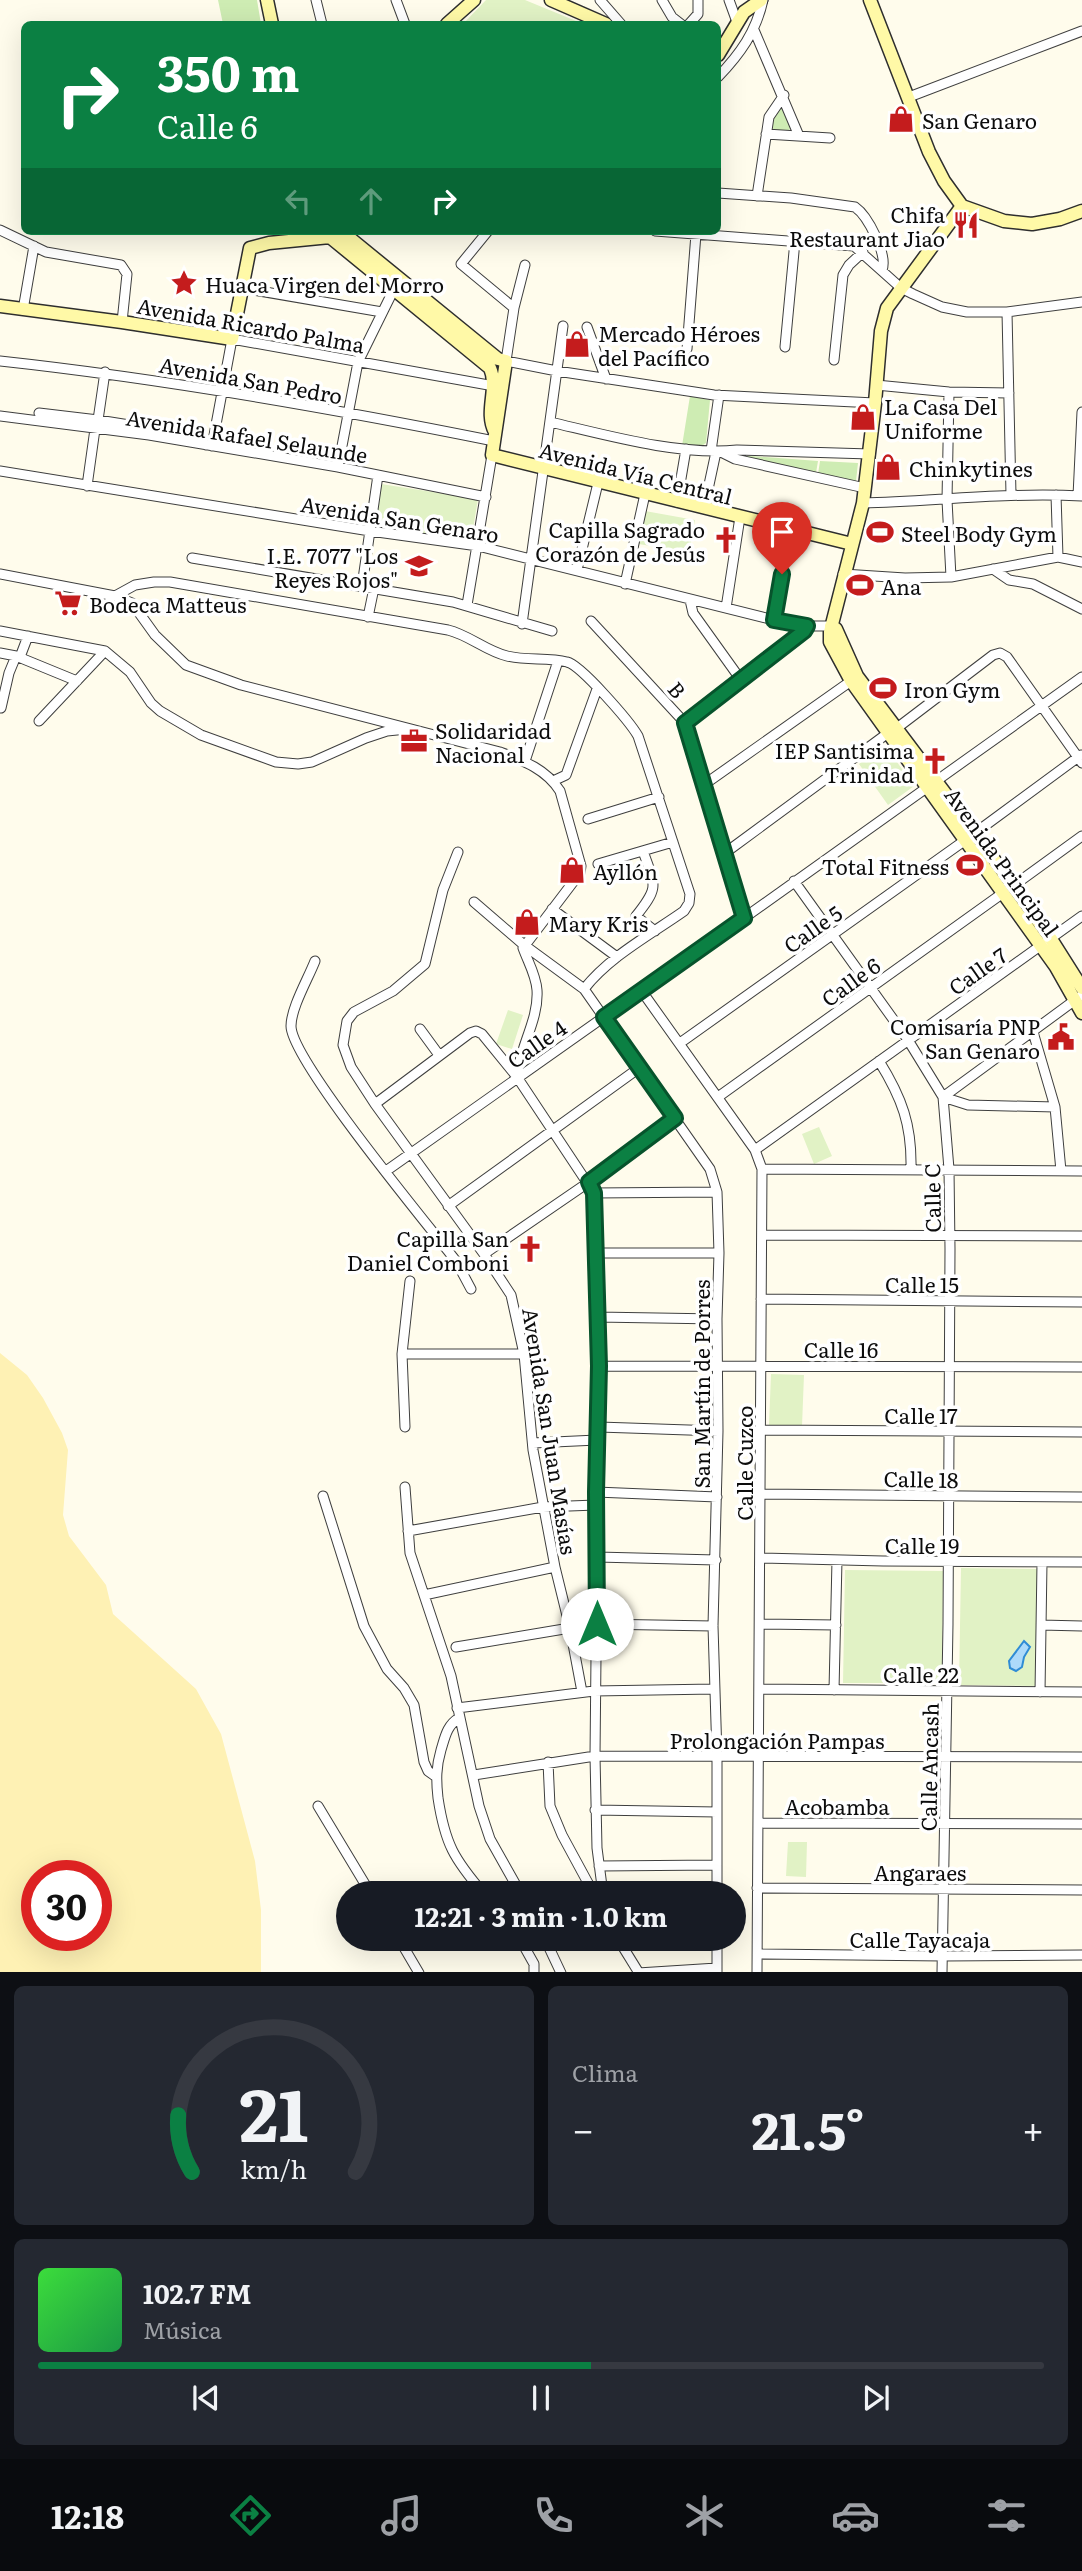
<!DOCTYPE html>
<html lang="es">
<meta charset="utf-8">
<style>
:root{--surface:#171b24;--page:#242831;--text:#f1f3f6;--muted:#9ea1a6;--line:#363941;--accent:#0b8043}
body{margin:0;font-family:Literata,serif;background:var(--page);color:var(--text);height:100vh;display:flex;flex-direction:column;font-size:26px;white-space:nowrap}
*{box-sizing:border-box;margin:0}
p{font-size:23px;color:var(--muted)}
.icon{flex:none;width:38px;height:38px;fill:none;stroke:currentColor;stroke-width:2;stroke-linecap:round;stroke-linejoin:round}
.map{position:relative;height:1972px;overflow:hidden}
.details{display:flex;flex-direction:column;gap:14px;padding:14px;background:#0d0f14;flex:1}
.details>*{flex:none}
.guide{position:absolute;left:21px;top:21px;width:700px;height:214px;border-radius:10px;box-shadow:0 7px 28px #0002;background:#0b8043;color:#fff;overflow:hidden}
.speed{position:absolute;left:21px;top:1860px;display:flex;gap:14px;font-size:35px;font-weight:700;text-align:center}
.speed>*{display:grid;place-content:center;width:91px;height:91px;border-radius:50%;background:var(--surface);box-shadow:0 7px 28px #0002;line-height:1}
.speed .limit{border:10px solid #d22;background:#fff;color:#111}
.pin{position:absolute;display:grid;place-items:center;width:60px;height:60px;color:#fff;margin:-72px -30px;border-radius:50% 50% 50% 0;rotate:-45deg;box-shadow:0 0 7px #0007}
.pin .icon{rotate:45deg}
.me{position:absolute;width:77px;margin:-38px;rotate:0deg;stroke-linejoin:round;filter:drop-shadow(0 0 5px #0008)}
.turn{display:flex;align-items:center;gap:24px;height:147px;padding:0 21px;font-size:32px}
.turn .icon{width:91px;height:91px;stroke-width:2.5}
.turn b{display:block;font-size:49px;line-height:60px}
.lanes{display:flex;align-items:center;height:66px;padding:0 21px;background:#0003;justify-content:center;gap:35px;direction:ltr}
.lanes .off{opacity:.35}
.big{font-size:52px;font-weight:700;line-height:1.1}
.details .card{flex:1;display:flex;flex-direction:column;justify-content:center;gap:10px;min-width:0;padding:0 24px;border-radius:10px;background:var(--page)}
.details .dial{align-items:center;gap:0}
.dial svg{height:182px;overflow:visible;fill:none;stroke:var(--line);stroke-width:7;stroke-linecap:round;text-anchor:middle}
.dial text{fill:var(--text);stroke:none}
.song{display:flex;align-items:center;gap:21px}
.cover{width:84px;height:84px;border-radius:10px;background:linear-gradient(135deg,hsl(120 70% 55%),hsl(140 70% 35%))}
.played{height:7px;border-radius:4px;background:linear-gradient(90deg,var(--accent) 55%,var(--line) 55%)}
.keys{display:flex;justify-content:space-around;direction:ltr}
.heat{display:flex;justify-content:space-between;align-items:center;font-size:38px;direction:ltr}
.details .tiles{flex:1;display:grid;gap:14px;grid-template-columns:1fr 1fr}
.card:last-child{grid-column:span 2}
.trip{position:absolute;left:336px;top:1881px;width:410px;height:70px;border-radius:35px;background:var(--surface);box-shadow:0 7px 28px #0002;font-weight:700;line-height:70px;text-align:center}
.dock{display:flex;height:112px;justify-content:space-around;align-items:center;background:#090b0e;color:var(--muted)}
.dock .icon{width:49px;height:49px}
.dock .selected{color:var(--accent)}
.dock b{font-size:32px;color:var(--text)}
.map>svg:first-child{display:block}
.green{fill:#ceecb3}
.sand{fill:#fef1b4;fill-rule:evenodd}
.pitch{fill:#e1f2c5}
.water{fill:#addafa;stroke:#2f8cd5;stroke-width:2}
.lines{fill:none;stroke-linecap:round;stroke-linejoin:round}
.street-casing{stroke:#3f3f3f;stroke-width:11}
.secondary-casing{stroke:#2e2e2e;stroke-width:15}
.street{stroke:#fff;stroke-width:9}
.secondary{stroke:#fff9a7;stroke-width:12}
.route-casing{stroke:#07532c;stroke-width:18}
.route{stroke:#0b8043;stroke-width:12}
.labels{text-anchor:middle;dominant-baseline:central;stroke-width:7;stroke-linejoin:round;paint-order:stroke}
.poi-label{font-size:21px;fill:#0c0c0c;stroke:#fff;text-anchor:start}
.street-label{font-size:21px;fill:#0c0c0c;stroke:#fff}
</style>
<div class="map">
<svg width="1082" height="1973" viewBox="0 0 1082 1973">
<rect width="100%" height="100%" fill="#fffcec"/>
<path class="green" d="M218,0H257L261,24H223Z
M780,105L791,127L788,132L771,129V123Z
M690,396L710,400L706,443L703,445L682,446Z
M738,455L818,461L816,473L737,456Z
M820,461L858,463L856,481L818,474Z"/>
<path class="sand" d="M0,1353L27,1375L43,1398L62,1433L68,1450L63,1515L69,1536L106,1585L113,1614L196,1689L221,1734L255,1861L261,1910V1972H0ZM37,1876H96V1936H37Z"/>
<path class="pitch" d="M486,0H525L581,23L463,24Z
M381,484L478,499L471,541L374,525Z
M645,511L695,520L689,553L639,544Z
M885,745L914,786L888,805L859,764Z
M508,1010L523,1015L512,1049L496,1044Z
M819,1127L832,1156L814,1164L802,1134Z
M771,1374L804,1375L802,1426L769,1425Z
M961,1568L1039,1569L1037,1686L959,1685Z
M845,1570L943,1571L942,1683H843Z
M788,1842H807L806,1877L786,1876Z"/>
<path class="water" d="M1024,1641L1030,1647L1024,1657L1022,1667L1016,1671L1010,1668L1009,1661Z"/>
<g class="lines">
<defs>
<path id="street" d="M316,0L322,24
M396,0L405,24
M600,0L621,24
M662,0L672,17L681,24
M729,0L737,22
M689,24L698,14V0
M754,30L799,136
M718,77C740,54 756,32 763,0
M909,97L1082,31
M766,134L830,138
M718,193L791,198L855,207C868,216 888,255 882,270
M757,196L769,117L784,95
M0,230L46,252L121,265L127,274L122,322
M488,231L461,264L514,308
M655,231L854,246L901,288L913,294L942,307L967,312H1007L1082,302
M525,265L514,308L506,361L557,371L714,395L875,403
M242,288L382,312
M23,310L34,246
M1007,312L1011,495
M587,327L606,379
M785,347L795,241
M687,349L696,234
M834,360L843,275L849,265L863,252
M0,361C166,379 330,408 494,441
M876,385L949,392L1009,393
M949,392L947,500L951,577
M39,413L98,420L198,436L206,445
M0,416L149,435L338,467L486,497
M98,420L105,372
M550,422C606,435 680,456 737,450L870,454
M212,446L232,339L494,386
M711,451L719,395
M723,453L735,459L865,488
M338,467L358,362L394,289
M0,471L370,531L478,546L774,620L807,626H831
M87,486L95,429
M1056,495L1058,557
M1078,496L1082,412
M677,502L686,449
M863,503C936,501 1009,492 1082,496
M704,508L716,452
M192,558L453,602L552,631
M993,569L1009,580L1033,584L1082,609
M577,570L598,483
M0,574L115,596L132,603L155,635L186,665L241,685L500,752C524,761 546,769 560,791L581,866L580,873L523,948C528,962 536,975 537,990C539,1020 519,1048 517,1077
M843,574L905,578L951,577L1058,557L1082,562
M625,584L645,494
M362,586L378,475
M115,596L135,585L154,582H170L448,630C469,635 486,651 507,656C527,661 548,657 567,662C581,665 630,722 638,736L690,894L689,903L684,911C650,935 610,956 584,989
M690,600L693,613L741,680
M467,605L492,455
M726,608L740,517
M368,617L374,588
M774,620L789,529
M591,621L685,723L705,784L744,918
M522,624L563,326
M0,631L105,651L130,672L151,703L160,711L201,735L276,762L298,764L312,762L366,738L387,731L407,729
M0,653L16,656L77,681
M20,657L28,636
M1,708L9,673L16,656
M39,721L105,651
M685,723L801,636L807,626
M897,728L993,655L1000,653L1007,657L1082,763
M525,761L558,661
M553,781L566,775L597,689
M705,784L851,681
M588,819L659,797
M975,833L1081,755
M643,851C655,886 660,886 636,916L655,931
M458,852L443,890L425,964L393,991L354,1012L347,1021L343,1045L351,1067L375,1104L484,1254L511,1295L524,1354L533,1450L555,1567L570,1628L582,1692
M725,853L888,733
M598,864L673,842
M794,881L908,1040L943,1097L949,1169L950,1249L948,1624L942,1973
M1013,886L1082,836
M474,902L524,945L584,989L710,1169L717,1192L719,1253L717,1319L718,1431L713,1626L717,1756V1894
M552,909L617,957
M315,961C308,979 291,1008 291,1026C291,1060 428,1225 456,1261L471,1289
M641,990L755,1150L762,1169L757,1973
M420,1029L439,1055
M1033,1032L1055,1107L1061,1171
M680,1043L964,841
M879,1061C902,1098 912,1125 911,1169
M718,1097L1003,893
M943,1097L1082,995
M943,1097L968,1105L1055,1107
M375,1104L470,1033L476,1031L482,1034L517,1077L594,1193L599,1366L596,1492L597,1557L595,1756L597,1848L603,1894
M755,1150L1082,916
M762,1169L1082,1171
M386,1171L744,918L1082,677
M594,1193L717,1192
M448,1206L639,1068
M762,1235L1082,1236
M597,1253H719
M484,1254L589,1182L675,1118
M761,1299L1082,1302
M597,1317L717,1319
M402,1354H524
M599,1366L1082,1367
M405,1427L402,1354L410,1281
M599,1427L718,1431
M760,1430L1082,1432
M533,1443L597,1440
M405,1487L410,1553L451,1676L479,1806L490,1839L521,1894
M596,1492L717,1497
M761,1494L1082,1497
M323,1496L364,1626L387,1669L404,1688L414,1705L424,1762L428,1771L435,1776
M408,1531L543,1507L596,1505
M597,1557L716,1560
M761,1558L883,1561L1082,1562
M424,1595L555,1567
M597,1624L713,1626
M761,1624L836,1625
M1041,1625L1082,1626
M456,1647L570,1628
M760,1689L1082,1692
M834,1690L837,1560
M1040,1692L1042,1563
M457,1708L594,1691L714,1689
M459,1718C447,1725 445,1737 441,1750C436,1767 436,1780 438,1798C445,1844 454,1859 484,1894
M548,1762L550,1806L562,1835L594,1894
M474,1775L595,1756L1082,1757
M318,1806L371,1894
M595,1810L717,1812
M759,1823L1082,1824
M599,1866L717,1865
M757,1888L1082,1890
M399,1939L419,1973
M520,1939L534,1964V1973
M545,1939L561,1973
M618,1939L639,1973
M717,1939V1972
M757,1954L943,1956L1082,1955
M638,1973L717,1968"/>
<path id="secondary" d="M267,0L272,24
M551,0L606,24
M870,0L929,152L944,181L962,206L1004,221L1032,224L1060,219L1082,211
M447,24L474,0
M718,55L744,12L761,0
M962,206L887,308L881,331L875,403L863,503L830,632V642L851,681L1056,967L1082,1013
M341,231L498,359L506,361L492,455L852,544
M0,306L122,322L232,339L250,248L269,243L330,237L490,368C499,388 484,412 495,432
M831,626L836,629L857,676L975,833L1051,939L1082,988"/>
</defs>
<use href="#street" class="street-casing"/>
<use href="#secondary" class="secondary-casing"/>
<use href="#street" class="street"/>
<use href="#secondary" class="secondary"/>
</g>
<g class="lines">
<defs>
<path id="route" d="M597,1624L596,1492L599,1366L594,1193L589,1182L675,1118L604,1017L744,918L685,723L804,631L807,626L774,620L782,574"/>
</defs>
<use href="#route" class="route-casing"/>
<use href="#route" class="route"/>
</g>
<defs>
<symbol id="shop-bare" viewBox="-9 -9 18 18"><path d="M-5-2.5h2.3a2.7 3.5 0 0 1 5.4 0H5L5.5 6h-11ZM-1.5-2.5h3a1.5 2.3 0 0 0-3 0Z" fill="#c41c1d" stroke="#fff" stroke-width="2.5" paint-order="stroke"/></symbol>
<symbol id="restaurant-bare" viewBox="-9 -9 18 18"><path d="M-5-6h1v4h1v-4h1v4h1v-4h1v5L-1.5 .5V6h-2V.5L-5-1ZM5-6V6H3V1.5H1.5Q1.5-4 5-6Z" fill="#c41c1d" stroke="#fff" stroke-width="2.5" paint-order="stroke"/></symbol>
<symbol id="sight-bare" viewBox="-9 -9 18 18"><path d="M0-6L1.8-2.2L6-1.7L2.9 1.2L3.7 5.4L0 3.3L-3.7 5.4L-2.9 1.2L-6-1.7L-1.8-2.2Z" fill="#c41c1d" stroke="#fff" stroke-width="2.5" paint-order="stroke"/></symbol>
<symbol id="stadium-bare" viewBox="-9 -9 18 18"><path d="M0-5a6.5 5 0 1 0 0 10a6.5 5 0 1 0 0-10ZM-3.5-1.8h7v3.6h-7Z" fill="#c41c1d" stroke="#fff" stroke-width="2.5" paint-order="stroke"/></symbol>
<symbol id="church-bare" viewBox="-9 -9 18 18"><path d="M-1.2-6h2.4v3.5h3.3v2.4h-3.3V6h-2.4V-.1h-3.3v-2.4h3.3Z" fill="#c41c1d" stroke="#fff" stroke-width="2.5" paint-order="stroke"/></symbol>
<symbol id="school-bare" viewBox="-9 -9 18 18"><path d="M0-5L7-2L0 1L-7-2ZM-4 1L0 2.5L4 1V4Q0 6-4 4Z" fill="#c41c1d" stroke="#fff" stroke-width="2.5" paint-order="stroke"/></symbol>
<symbol id="supermarket-bare" viewBox="-9 -9 18 18"><path d="M-6-5.5h2.5l.6 2H6L4.5 2H-2.5L-4.4-4H-6ZM-1.5 3.2a1.3 1.3 0 1 0 .1 0ZM3 3.2a1.3 1.3 0 1 0 .1 0Z" fill="#c41c1d" stroke="#fff" stroke-width="2.5" paint-order="stroke"/></symbol>
<symbol id="office-bare" viewBox="-9 -9 18 18"><path d="M-6-3h4V-5.5h4V-3h4V5H-6ZM-1-4.5V-3h2v-1.5ZM-6 0V1H6V0Z" fill="#c41c1d" stroke="#fff" stroke-width="2.5" paint-order="stroke"/></symbol>
<symbol id="civic-bare" viewBox="-9 -9 18 18"><path d="M-.6-6.5H3V-4.5H.6V-3L4-1V1h2V6H-6V1h2V-1L-.6-3ZM-1.2 2.5V6h2.4V2.5Z" fill="#c41c1d" stroke="#fff" stroke-width="2.5" paint-order="stroke"/></symbol>
</defs>
<g fill-rule="evenodd">
<use href="#shop-bare" x="882" y="100" width="38" height="38"/>
<use href="#restaurant-bare" x="947" y="206" width="38" height="38"/>
<use href="#sight-bare" x="165" y="264" width="38" height="38"/>
<use href="#shop-bare" x="558" y="325" width="38" height="38"/>
<use href="#shop-bare" x="844" y="398" width="38" height="38"/>
<use href="#shop-bare" x="869" y="448" width="38" height="38"/>
<use href="#stadium-bare" x="861" y="513" width="38" height="38"/>
<use href="#church-bare" x="707" y="521" width="38" height="38"/>
<use href="#school-bare" x="400" y="547" width="38" height="38"/>
<use href="#stadium-bare" x="841" y="566" width="38" height="38"/>
<use href="#supermarket-bare" x="49" y="584" width="38" height="38"/>
<use href="#stadium-bare" x="864" y="669" width="38" height="38"/>
<use href="#office-bare" x="395" y="722" width="38" height="38"/>
<use href="#church-bare" x="916" y="742" width="38" height="38"/>
<use href="#stadium-bare" x="951" y="846" width="38" height="38"/>
<use href="#shop-bare" x="553" y="851" width="38" height="38"/>
<use href="#shop-bare" x="508" y="903" width="38" height="38"/>
<use href="#civic-bare" x="1042" y="1018" width="38" height="38"/>
<use href="#church-bare" x="511" y="1230" width="38" height="38"/>
</g>
<g class="labels">
<g class="poi-label">
<text x="922" y="119">San Genaro</text>
<text x="945" y="213" text-anchor="end">Chifa<tspan x="945" dy="24">Restaurant Jiao</tspan></text>
<text x="205" y="283">Huaca Virgen del Morro</text>
<text x="598" y="332">Mercado Héroes<tspan x="598" dy="24">del Pacífico</tspan></text>
<text x="884" y="405">La Casa Del<tspan x="884" dy="24">Uniforme</tspan></text>
<text x="909" y="467">Chinkytines</text>
<text x="705" y="528" text-anchor="end">Capilla Sagrado<tspan x="705" dy="24">Corazón de Jesús</tspan></text>
<text x="901" y="532">Steel Body Gym</text>
<text x="398" y="554" text-anchor="end">I.E. 7077 "Los<tspan x="398" dy="24">Reyes Rojos"</tspan></text>
<text x="881" y="585">Ana</text>
<text x="89" y="603">Bodeca Matteus</text>
<text x="904" y="688">Iron Gym</text>
<text x="435" y="729">Solidaridad<tspan x="435" dy="24">Nacional</tspan></text>
<text x="914" y="749" text-anchor="end">IEP Santisima<tspan x="914" dy="24">Trinidad</tspan></text>
<text x="949" y="865" text-anchor="end">Total Fitness</text>
<text x="593" y="870">Ayllón</text>
<text x="548" y="922">Mary Kris</text>
<text x="1040" y="1025" text-anchor="end">Comisaría PNP<tspan x="1040" dy="24">San Genaro</tspan></text>
<text x="509" y="1237" text-anchor="end">Capilla San<tspan x="509" dy="24">Daniel Comboni</tspan></text>
</g>
<g class="street-label">
<text transform="translate(251 324) rotate(10)">Avenida Ricardo Palma</text>
<text transform="translate(251 379) rotate(10)">Avenida San Pedro</text>
<text transform="translate(247 435) rotate(9)">Avenida Rafael Selaunde</text>
<text transform="translate(636 472) rotate(14)">Avenida Vía Central</text>
<text transform="translate(400 518) rotate(9)">Avenida San Genaro</text>
<text transform="translate(678 689) rotate(50)">B</text>
<text transform="translate(1003 861) rotate(54)">Avenida Principal</text>
<text transform="translate(812 928) rotate(-35)">Calle 5</text>
<text transform="translate(977 970) rotate(-35)">Calle 7</text>
<text transform="translate(850 981) rotate(-36)">Calle 6</text>
<text transform="translate(536 1043) rotate(-35)">Calle 4</text>
<text transform="translate(931 1198) rotate(-91)">Calle C</text>
<text x="922" y="1283">Calle 15</text>
<text x="841" y="1348">Calle 16</text>
<text transform="translate(700 1384) rotate(-90)">San Martín de Porres</text>
<text x="921" y="1414">Calle 17</text>
<text transform="translate(551 1431) rotate(81)">Avenida San Juan Masías</text>
<text transform="translate(743 1463) rotate(-90)">Calle Cuzco</text>
<text transform="translate(921 1478) rotate(1)">Calle 18</text>
<text x="922" y="1544">Calle 19</text>
<text x="921" y="1673">Calle 22</text>
<text x="777" y="1739">Prolongación Pampas</text>
<text transform="translate(928 1767) rotate(-89)">Calle Ancash</text>
<text x="837" y="1805">Acobamba</text>
<text x="920" y="1871">Angaraes</text>
<text x="920" y="1938">Calle Tayacaja</text>
</g>
</g>
</svg>
<div class="speed"><div class="limit">30</div></div>
<div class="pin" style="left:782px;top:574px;background:#d93025"><svg class="icon" aria-label="arrive" viewBox="0 0 24 24"><path d="M6 21V4h12l-3 4 3 4H6"/></svg></div>
<svg class="me" style="left:597px;top:1624px" viewBox="-20 -20 40 40"><circle r="19" fill="#fff"/><path d="M0-13L10 11 0 6-10 11z" fill="#0b8043"/></svg>
<div class="trip">12:21 · 3 min · 1.0 km</div>
<div class="guide">
<div class="turn"><svg class="icon" aria-label="right" viewBox="0 0 24 24"><path d="M7 20v-9h11M14 6l5 5-5 5"/></svg><div><b>350 m</b>Calle 6</div></div>
<div class="lanes"><svg class="icon off" aria-label="left" viewBox="0 0 24 24"><path d="M17 20v-9H6M10 6l-5 5 5 5"/></svg><svg class="icon off" aria-label="ahead" viewBox="0 0 24 24"><path d="M12 20V5M6 11l6-6 6 6"/></svg><svg class="icon" aria-label="right" viewBox="0 0 24 24"><path d="M7 20v-9h11M14 6l5 5-5 5"/></svg></div>
</div>
</div>
<section class="details">
<div class="tiles">
<div class="card dial"><svg viewBox="0 0 100 80">
<path d="M14 69A42 42 0 1 1 86 69"/>
<path d="M14 69A42 42 0 0 1 8 44" stroke="#0b8043"/>
<text x="50" y="56" font-size="32" font-weight="700">21</text>
<text x="50" y="72" font-size="11">km/h</text>
</svg></div>
<div class="card"><p>Clima</p>
<div class="heat"><a>−</a><b class="big">21.5°</b><a>+</a></div>
</div>
<div class="card">
<div class="song"><i class="cover"></i><div><b>102.7 FM</b><p>Música</p></div></div>
<div class="played"></div>
<div class="keys"><svg class="icon" aria-label="previous" viewBox="0 0 24 24"><path d="M18 5L8 12l10 7zM5 5v14"/></svg><svg class="icon" aria-label="pause" viewBox="0 0 24 24"><path d="M8 5v14M16 5v14"/></svg><svg class="icon" aria-label="next" viewBox="0 0 24 24"><path d="M6 5l10 7-10 7zM19 5v14"/></svg></div>
</div>
</div>
</section>
<nav class="dock">
<b>12:18</b>
<svg class="icon selected" aria-label="directions" viewBox="0 0 24 24"><path d="M12 3l9 9-9 9-9-9zM9 14v-3h6M13 9l2 2-2 2"/></svg>
<svg class="icon" aria-label="music" viewBox="0 0 24 24"><path d="M9 18V5l10-2v13"/><circle cx="6" cy="18" r="3"/><circle cx="16" cy="16" r="3"/></svg>
<svg class="icon" aria-label="phone" viewBox="0 0 24 24"><path d="M5 4h4l2 5-3 2q2 4 5 5l2-3 5 2v4C11 20 4 13 5 4z"/></svg>
<svg class="icon" aria-label="climate" viewBox="0 0 24 24"><path d="M12 3v18M4 7l16 10M4 17L20 7"/></svg>
<svg class="icon" aria-label="car" viewBox="0 0 24 24"><path d="M5 17H2v-5l4-1 3-4h7l3 4 3 1v5h-3M9 17h6M6 11h13"/><circle cx="7" cy="17" r="2"/><circle cx="17" cy="17" r="2"/></svg>
<svg class="icon" aria-label="filters" viewBox="0 0 24 24"><path d="M4 7h16M4 17h16"/><circle cx="9" cy="7" r="2"/><circle cx="15" cy="17" r="2"/></svg>
</nav>
